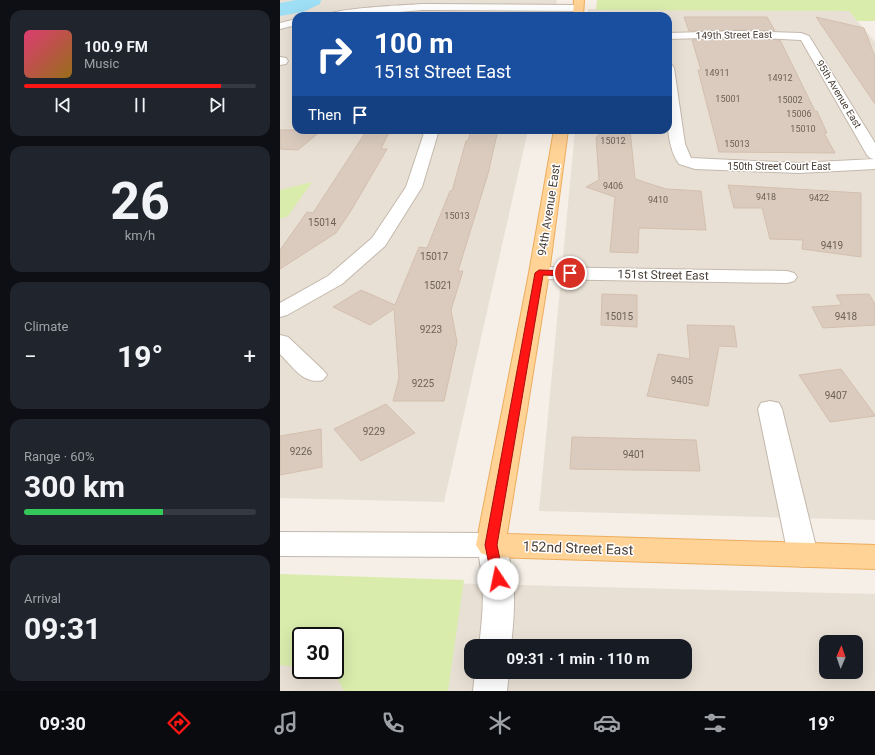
<!DOCTYPE html>
<meta charset="utf-8">
<style>
:root{--surface:#171b24;--page:#20242c;--text:#f1f3f6;--muted:#9ea1a6;--line:#363941;--accent:#ff1514}
body{margin:0;font-family:Roboto,sans-serif;background:var(--page);color:var(--text);height:100vh;display:flex;flex-direction:column;font-size:15px;white-space:nowrap}
*{box-sizing:border-box;margin:0}
p{font-size:13px;color:var(--muted)}
.icon{flex:none;width:22px;height:22px;fill:none;stroke:currentColor;stroke-width:2;stroke-linecap:round;stroke-linejoin:round}
.map{position:relative;flex:1;overflow:hidden}
.sheet{display:flex;flex-direction:column;gap:10px;padding:10px;background:#0d0f14;width:280px}
.sheet>*{flex:none}
.banner{position:absolute;left:12px;top:12px;width:380px;height:122px;border-radius:12px;box-shadow:0 4px 16px #0002;background:#1a4fa0;color:#fff;overflow:hidden}
.needle{width:26px;rotate:2deg}
.buttons{position:absolute;left:539px;top:635px;display:grid;gap:8px}
.buttons a{display:grid;place-items:center;width:44px;height:44px;border-radius:8px;background:var(--surface);box-shadow:0 4px 16px #0002;font-size:20px}
.speed{position:absolute;left:12px;top:627px;display:flex;gap:8px;font-size:20px;font-weight:700;text-align:center}
.speed>*{display:grid;place-content:center;width:52px;height:52px;border-radius:50%;background:var(--surface);box-shadow:0 4px 16px #0002;line-height:1}
.speed .limit{border:2px solid #111;border-radius:6px;background:#fff;color:#111}
.pin{position:absolute;display:grid;place-items:center;width:34px;height:34px;color:#fff;margin:-17px;border:2px solid #fff;border-radius:50%;box-shadow:0 1px 4px #0007}
.me{position:absolute;width:44px;margin:-22px;rotate:349deg;stroke-linejoin:round;filter:drop-shadow(0 0 3px #0008)}
.turn{display:flex;align-items:center;gap:14px;height:84px;padding:0 16px;font-size:18px}
.turn .icon{width:52px;height:52px;stroke-width:2.5}
.turn b{display:block;font-size:28px;line-height:34px}
.then{display:flex;align-items:center;height:38px;padding:0 16px;background:#0003;gap:8px;font-size:15px}
.big{font-size:30px;font-weight:700;line-height:1.1}
.sheet .tile{flex:1;display:flex;flex-direction:column;justify-content:center;gap:6px;min-width:0;padding:0 14px;border-radius:12px;background:var(--page)}
.sheet .dial{align-items:center;gap:0}
.dial b{font-size:52px;line-height:1}
.song{display:flex;align-items:center;gap:12px}
.cover{width:48px;height:48px;border-radius:6px;background:linear-gradient(135deg,hsl(340 70% 55%),hsl(40 70% 35%))}
.played{height:4px;border-radius:2px;background:linear-gradient(90deg,var(--accent) 85%,var(--line) 85%)}
.keys{display:flex;justify-content:space-around;direction:ltr}
.heat{display:flex;justify-content:space-between;align-items:center;font-size:22px;direction:ltr}
.charge{height:6px;border-radius:3px;background:linear-gradient(90deg,#34c759 60%,var(--line) 0)}
.trip{position:absolute;left:184px;top:639px;width:228px;height:40px;border-radius:12px;background:var(--surface);box-shadow:0 4px 16px #0002;font-weight:700;line-height:40px;text-align:center}
.menu{display:flex;height:64px;justify-content:space-around;align-items:center;background:#090b0e;color:var(--muted)}
.menu .icon{width:28px;height:28px}
.menu .selected{color:var(--accent)}
.menu b{font-size:18px;color:var(--text)}
main{display:flex;flex:1;min-height:0}
.map>svg:first-child{display:block}
.residential{fill:#e9e0d5;fill-rule:evenodd}
.green{fill:#d9ecac}
.water{fill:#9edff6}
.building{fill:#dacbbe;stroke:#d3bfae}
.lines{fill:none;stroke-linecap:round;stroke-linejoin:round}
.minor-casing{stroke:#c4b8ac;stroke-width:2}
.major-casing{stroke:#eead5c;stroke-width:2}
.minor{fill:#fff;fill-rule:evenodd}
.major{fill:#ffd296;fill-rule:evenodd}
.route{fill:#ff1514;stroke:#a60e0d}
.labels{text-anchor:middle;dominant-baseline:central;stroke-width:3;stroke-linejoin:round;paint-order:stroke}
.far-number-label{font-size:9px;fill:#6d6157}
.far-street-label{font-size:10px;fill:#493e35;stroke:#fff}
.number-label{font-size:10px;fill:#6d6157}
.street-label{font-size:12px;fill:#493e35;stroke:#fff}
.near-street-label{font-size:14px;fill:#493e35;stroke:#fff}
</style>
<main>
<section class="sheet">
<div class="tile">
<div class="song"><i class="cover"></i><div><b>100.9 FM</b><p>Music</p></div></div>
<div class="played"></div>
<div class="keys"><svg class="icon" aria-label="previous" viewBox="0 0 24 24"><path d="M18 5L8 12l10 7zM5 5v14"/></svg><svg class="icon" aria-label="pause" viewBox="0 0 24 24"><path d="M8 5v14M16 5v14"/></svg><svg class="icon" aria-label="next" viewBox="0 0 24 24"><path d="M6 5l10 7-10 7zM19 5v14"/></svg></div>
</div>
<div class="tile dial"><b>26</b><p>km/h</p></div>
<div class="tile"><p>Climate</p>
<div class="heat"><a>−</a><b class="big">19°</b><a>+</a></div>
</div>
<div class="tile"><p>Range · 60%</p><b class="big">300 km</b><div class="charge"></div></div>
<div class="tile"><p>Arrival</p><b class="big">09:31</b></div>
</section>
<div class="map">
<svg width="595" height="691" viewBox="0 0 595 691">
<rect width="100%" height="100%" fill="#f5efe7"/>
<path class="residential" d="M0,0H277L274,16H16V130H248L164,502L0,498Z
M308,9L569,11L595,42V520L259,511L295,130H388V16H307Z
M0,579L595,594V691H0ZM21,636H55V670H21ZM546,642H576V672H546ZM191,646H405V672H191Z"/>
<path class="green" d="M317,0H595V21H577L569,11L316,10Z
M32,182L8,216L0,219V190Z
M0,574L184,580L168,691H64L53,670H55V636H21V667L0,665Z"/>
<path class="water" d="M16,0H41L40,4L23,12L0,16V3Z"/>
<path class="building" d="M404,17H487L495,31L461,30L409,31Z
M536,17L584,28L595,57V104Z
M461,38L500,40L535,111H537L547,133H544L555,153L439,152L418,70H421L412,40Z
M0,130H42L18,150L0,149Z
M87,130H110L101,149H107L72,209L56,233L0,269V250L27,212L33,213Z
M191,130H218L208,174L178,271H183L171,310L177,342L164,401H113L119,378L114,309L90,325L53,307L81,290L115,305L139,247L147,248L170,191H172L186,141H188Z
M319,130H350L355,179L386,189L421,191L426,230L359,228L358,253L330,252L335,197L306,187L319,180L316,137H318Z
M448,185L581,193V257L522,249L523,240L490,239L482,208H454Z
M322,294L357,295V327L321,325Z
M589,294L595,304V325L543,328L532,307L562,305L556,295Z
M407,325L454,326L457,347L439,346L428,406L367,396L378,354L410,359Z
M561,369L595,415V416L550,422L519,375Z
M106,404L135,433L81,461L54,429Z
M41,429L42,467L0,475V436Z
M292,437L416,440L420,471L290,469Z"/>
<g class="lines">
<defs>
<path id="minor" d="M143,4L298,5L303,8L298,11L143,10L70,16H45C52,8 128,5 143,4Z
M16,19V25L0,29V23Z
M461,31L521,33L529,36L595,143V169L519,173L415,169L399,164C382,141 388,92 388,64L392,65L394,68L405,144L411,158L519,163L594,159L590,158L587,155L521,40L461,37L388,39V33Z
M0,57L6,58L8,61L6,64L0,65Z
M145,130H159L142,187L105,246L62,284L7,315L0,317V303L48,276L92,238L126,187Z
M259,267L507,271L514,273L517,277L514,281L507,283L259,279L252,277L249,273L252,269Z
M0,335L8,337L43,370L47,375L43,380C24,385 13,367 0,354Z
M490,401L499,403L502,409L538,555L533,564L523,567L513,564L508,555L478,409L481,403Z
M0,532L211,533L221,537C238,570 235,610 231,646H199C203,615 205,588 199,557L0,556Z
M195,672H229L227,691H193Z"/>
<path id="major" d="M294,0H304L303,16H293Z
M274,130H288L269,273L227,534L595,545V569L211,557L201,553L196,545L249,273Z"/>
</defs>
<use href="#minor" class="minor-casing"/>
<use href="#major" class="major-casing"/>
<use href="#minor" class="minor"/>
<use href="#major" class="major"/>
</g>
<path class="route" d="M259,270L290,271L294,273L290,276L263,275L217,545L224,579L222,583L218,585L213,583L212,579L205,545L255,273Z"/>
<g class="labels">
<g class="far-number-label">
<text x="437" y="73">14911</text>
<text x="500" y="78">14912</text>
<text x="448" y="99">15001</text>
<text x="510" y="100">15002</text>
<text x="519" y="114">15006</text>
<text x="523" y="129">15010</text>
<text x="333" y="141">15012</text>
<text x="457" y="144">15013</text>
<text x="333" y="186">9406</text>
<text x="486" y="197">9418</text>
<text x="539" y="198">9422</text>
<text x="378" y="200">9410</text>
<text x="177" y="216">15013</text>
</g>
<g class="far-street-label">
<text transform="translate(454 35) rotate(-1)">149th Street East</text>
<text transform="translate(559 94) rotate(59)">95th Avenue East</text>
<text x="499" y="166">150th Street Court East</text>
</g>
<g class="number-label">
<text x="42" y="222">15014</text>
<text x="552" y="245">9419</text>
<text x="154" y="256">15017</text>
<text x="158" y="285">15021</text>
<text x="339" y="316">15015</text>
<text x="566" y="316">9418</text>
<text x="151" y="329">9223</text>
<text x="402" y="380">9405</text>
<text x="143" y="383">9225</text>
<text x="556" y="395">9407</text>
<text x="94" y="431">9229</text>
<text x="21" y="451">9226</text>
<text x="354" y="454">9401</text>
</g>
<g class="street-label">
<text transform="translate(269 210) rotate(-81)">94th Avenue East</text>
<text transform="translate(383 275) rotate(1)">151st Street East</text>
</g>
<g class="near-street-label">
<text transform="translate(298 548) rotate(2)">152nd Street East</text>
</g>
</g>
</svg>
<div class="buttons">
<a><svg class="needle" viewBox="-14 -14 28 28"><path d="M0-13l5 13h-10z" fill="#e53935"/><path d="M0 13l5-13h-10z" fill="#9ea1a6"/></svg></a>
</div>
<div class="speed"><div class="limit">30</div></div>
<div class="pin" style="left:290px;top:273px;background:#d93025"><svg class="icon" aria-label="arrive" viewBox="0 0 24 24"><path d="M6 21V4h12l-3 4 3 4H6"/></svg></div>
<svg class="me" style="left:218px;top:579px" viewBox="-20 -20 40 40"><circle r="19" fill="#fff"/><path d="M0-13L10 11 0 6-10 11z" fill="#ff1514"/></svg>
<div class="trip">09:31 · 1 min · 110 m</div>
<div class="banner">
<div class="turn"><svg class="icon" aria-label="right" viewBox="0 0 24 24"><path d="M7 20v-9h11M14 6l5 5-5 5"/></svg><div><b>100 m</b>151st Street East</div></div>
<div class="then">Then<svg class="icon" aria-label="arrive" viewBox="0 0 24 24"><path d="M6 21V4h12l-3 4 3 4H6"/></svg></div>
</div>
</div>
</main>
<nav class="menu">
<b>09:30</b>
<svg class="icon selected" aria-label="directions" viewBox="0 0 24 24"><path d="M12 3l9 9-9 9-9-9zM9 14v-3h6M13 9l2 2-2 2"/></svg>
<svg class="icon" aria-label="music" viewBox="0 0 24 24"><path d="M9 18V5l10-2v13"/><circle cx="6" cy="18" r="3"/><circle cx="16" cy="16" r="3"/></svg>
<svg class="icon" aria-label="phone" viewBox="0 0 24 24"><path d="M5 4h4l2 5-3 2q2 4 5 5l2-3 5 2v4C11 20 4 13 5 4z"/></svg>
<svg class="icon" aria-label="climate" viewBox="0 0 24 24"><path d="M12 3v18M4 7l16 10M4 17L20 7"/></svg>
<svg class="icon" aria-label="car" viewBox="0 0 24 24"><path d="M5 17H2v-5l4-1 3-4h7l3 4 3 1v5h-3M9 17h6M6 11h13"/><circle cx="7" cy="17" r="2"/><circle cx="17" cy="17" r="2"/></svg>
<svg class="icon" aria-label="filters" viewBox="0 0 24 24"><path d="M4 7h16M4 17h16"/><circle cx="9" cy="7" r="2"/><circle cx="15" cy="17" r="2"/></svg>
<b>19°</b>
</nav>
